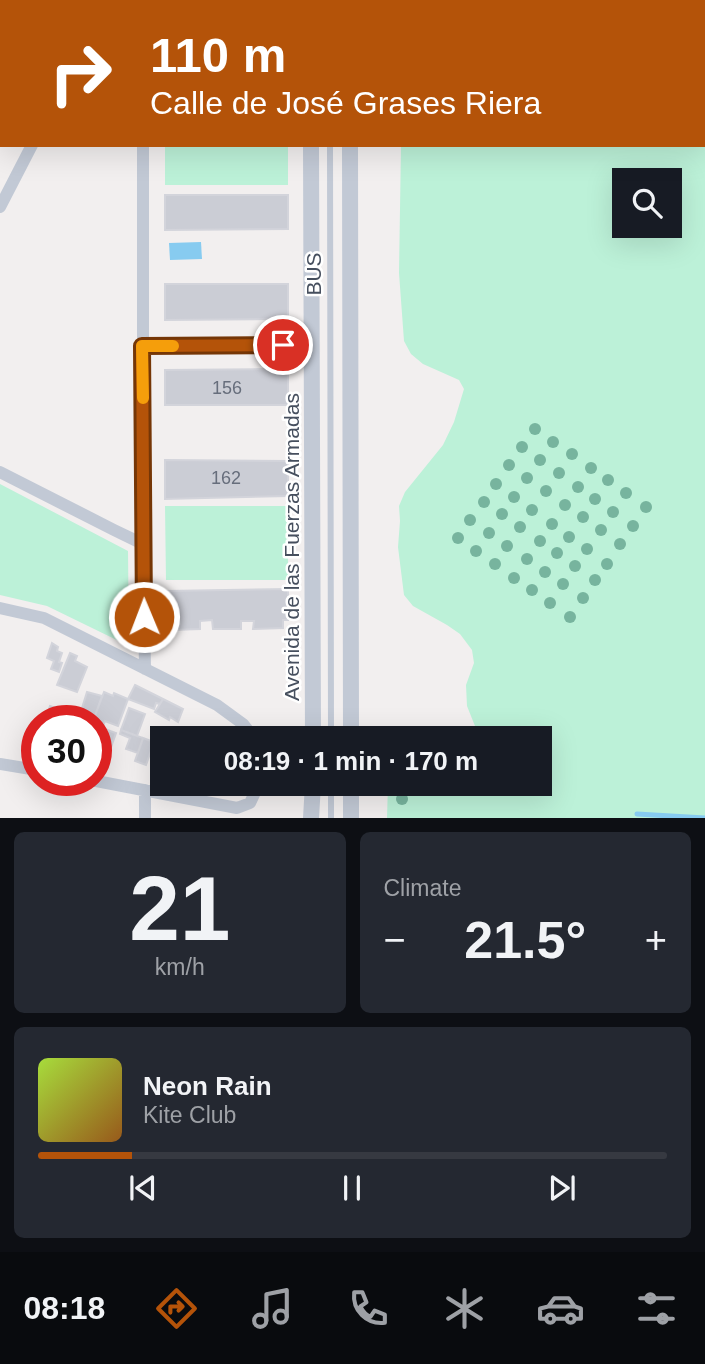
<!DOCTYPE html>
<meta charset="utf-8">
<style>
:root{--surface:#171b24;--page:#242831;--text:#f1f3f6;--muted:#9ea1a6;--line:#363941;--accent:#b45309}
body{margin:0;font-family:Helvetica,sans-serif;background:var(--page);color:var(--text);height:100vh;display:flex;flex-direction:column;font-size:26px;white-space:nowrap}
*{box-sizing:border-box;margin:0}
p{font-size:23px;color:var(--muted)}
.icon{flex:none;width:38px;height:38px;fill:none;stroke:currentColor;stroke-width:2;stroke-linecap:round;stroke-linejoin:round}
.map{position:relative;height:818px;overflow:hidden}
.side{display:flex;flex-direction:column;gap:14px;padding:14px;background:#0d0f14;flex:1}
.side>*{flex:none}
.hud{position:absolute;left:0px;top:0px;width:705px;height:147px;box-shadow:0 7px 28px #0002;background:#b45309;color:#fff;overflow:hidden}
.buttons{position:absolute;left:612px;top:168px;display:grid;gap:14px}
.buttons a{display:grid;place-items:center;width:70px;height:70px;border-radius:0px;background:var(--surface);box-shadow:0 7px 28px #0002;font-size:35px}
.speed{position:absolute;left:21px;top:705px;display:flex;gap:14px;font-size:35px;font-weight:700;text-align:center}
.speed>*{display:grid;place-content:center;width:91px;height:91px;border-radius:50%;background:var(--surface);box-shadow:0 7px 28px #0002;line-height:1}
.speed .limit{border:10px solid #d22;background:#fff;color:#111}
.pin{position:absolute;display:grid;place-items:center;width:60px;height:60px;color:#fff;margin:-30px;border:4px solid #fff;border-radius:50%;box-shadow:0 2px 7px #0007}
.me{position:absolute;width:77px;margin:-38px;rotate:359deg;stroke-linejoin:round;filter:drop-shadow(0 0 5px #0008)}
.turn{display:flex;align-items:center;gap:24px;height:147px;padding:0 35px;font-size:32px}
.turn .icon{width:91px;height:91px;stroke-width:2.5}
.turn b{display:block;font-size:49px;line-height:60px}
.big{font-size:52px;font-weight:600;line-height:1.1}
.side .widget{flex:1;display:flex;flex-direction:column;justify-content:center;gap:10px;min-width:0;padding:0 24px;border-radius:10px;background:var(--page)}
.side .dial{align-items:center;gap:0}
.dial b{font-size:91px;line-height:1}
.song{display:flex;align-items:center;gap:21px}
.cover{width:84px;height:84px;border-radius:10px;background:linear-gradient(135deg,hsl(80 70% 55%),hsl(30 70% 35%))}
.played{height:7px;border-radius:4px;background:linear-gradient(90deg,var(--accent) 15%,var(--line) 15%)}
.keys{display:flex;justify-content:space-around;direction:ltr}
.heat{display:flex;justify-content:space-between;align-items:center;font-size:38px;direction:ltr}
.side .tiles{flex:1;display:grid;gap:14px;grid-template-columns:1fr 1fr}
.widget:last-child{grid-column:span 2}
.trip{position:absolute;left:150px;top:726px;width:402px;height:70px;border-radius:0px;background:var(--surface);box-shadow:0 7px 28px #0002;font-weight:600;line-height:70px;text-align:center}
.tab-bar{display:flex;height:112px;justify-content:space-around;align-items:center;background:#090b0e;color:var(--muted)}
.tab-bar .icon{width:49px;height:49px}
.tab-bar .current{color:var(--accent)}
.tab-bar b{font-size:32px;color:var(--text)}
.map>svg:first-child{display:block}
.green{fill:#bcf1d8;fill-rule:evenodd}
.water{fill:#87cbf0}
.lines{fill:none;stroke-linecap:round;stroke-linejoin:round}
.stream{stroke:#87cbf0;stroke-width:5}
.building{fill:#cbcdd5;stroke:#d3d4db;stroke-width:2}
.service{stroke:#c2c9d5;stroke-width:6}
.minor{stroke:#c2c9d5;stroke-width:12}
.tertiary{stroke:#c2c9d5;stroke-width:16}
.tree{fill:#77b49e}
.route-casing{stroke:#753606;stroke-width:18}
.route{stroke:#b45309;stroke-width:12}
.slow{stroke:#f59e0b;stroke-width:12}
.labels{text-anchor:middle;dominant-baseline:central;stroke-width:5;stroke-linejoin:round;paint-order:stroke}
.number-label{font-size:18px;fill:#676e7c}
.street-label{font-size:21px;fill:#464f5e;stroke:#fff}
</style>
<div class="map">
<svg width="705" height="818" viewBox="0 0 705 818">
<rect width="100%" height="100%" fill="#f2efef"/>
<path class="green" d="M398,0H705V818H387L388,784H541V738H485L475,726L467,706L466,685L474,663L472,650L460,634L447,625L413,606L404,595L398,547L400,521L399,506L405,492L443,445L454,422L464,389L459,380L423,364L411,354L404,341L399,273L401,145H704V2H398ZM625,180H670V226H625Z
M165,145H288V185H165Z
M0,484L128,551L129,646L47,606L0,595Z
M165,506H288V580H166Z"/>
<path class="water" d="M201,242L202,259L170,260L169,243Z"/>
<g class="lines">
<path class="stream" d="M637,814L705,818"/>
</g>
<path class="building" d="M164,0H288V2H164Z
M165,195H288V229L165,230Z
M165,284H288V319L165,320Z
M288,369V405H165V370Z
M165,460L288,461V496L165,499Z
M288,589V620H283V628L253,629L254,621H241V629H213L212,620L200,621V629L173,630V620L166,621V591Z
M52,643L58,647L57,651L62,653L59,662L62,663L59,672L51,669L54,661L47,658Z
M70,653L77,656L75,661L87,667L77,692L57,685Z
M135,685L163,699L160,704L156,703L154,709L128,699Z
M87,692L102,696L93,721H78Z
M104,692L113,696L114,693L128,699L118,726L105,721L102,728L116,733L109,753L96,748V721H93Z
M163,699L183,709L178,722L170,717L169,720L155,712Z
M50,706L66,712L65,717L53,713L52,719L58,721H45Z
M129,708L145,714L137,736L121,730Z
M121,730L143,738L138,753L126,749L130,738L120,734Z
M143,738L154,742L146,765L135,761Z"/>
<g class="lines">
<path class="service" d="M330,0V2
M330,145L331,738
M331,784V818"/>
<path class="minor" d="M24,0L27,2
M144,2V0
M143,145V544L145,669
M0,207L32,145
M142,346L290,345L305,346L311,351
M0,472L114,530L143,544
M0,608L44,618L217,705L243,724L254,738
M0,764L37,770
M91,780L237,808L250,803L259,784
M145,790V818"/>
<path class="tertiary" d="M311,0V2
M349,0V2
M311,145L313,738
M350,145L351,738
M351,784V818
M311,818L313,784"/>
</g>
<g class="tree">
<circle cx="535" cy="429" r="6"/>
<circle cx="553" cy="442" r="6"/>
<circle cx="522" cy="447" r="6"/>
<circle cx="572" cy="454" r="6"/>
<circle cx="540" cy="460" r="6"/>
<circle cx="509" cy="465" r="6"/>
<circle cx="591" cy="468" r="6"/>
<circle cx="559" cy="473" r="6"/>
<circle cx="527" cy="478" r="6"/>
<circle cx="608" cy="480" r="6"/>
<circle cx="496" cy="484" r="6"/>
<circle cx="578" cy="487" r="6"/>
<circle cx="546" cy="491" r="6"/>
<circle cx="626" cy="493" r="6"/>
<circle cx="514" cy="497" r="6"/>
<circle cx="595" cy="499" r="6"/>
<circle cx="484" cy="502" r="6"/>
<circle cx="565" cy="505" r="6"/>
<circle cx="646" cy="507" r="6"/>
<circle cx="532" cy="510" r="6"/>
<circle cx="613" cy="512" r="6"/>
<circle cx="502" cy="514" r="6"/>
<circle cx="583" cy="517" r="6"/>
<circle cx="470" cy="520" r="6"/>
<circle cx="552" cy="524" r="6"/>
<circle cx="633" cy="526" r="6"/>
<circle cx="520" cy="527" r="6"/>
<circle cx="601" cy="530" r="6"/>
<circle cx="489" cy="533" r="6"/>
<circle cx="569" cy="537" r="6"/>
<circle cx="458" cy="538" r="6"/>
<circle cx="540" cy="541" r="6"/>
<circle cx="620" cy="544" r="6"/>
<circle cx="507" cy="546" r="6"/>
<circle cx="587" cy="549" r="6"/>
<circle cx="476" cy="551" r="6"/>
<circle cx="557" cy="553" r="6"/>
<circle cx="527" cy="559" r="6"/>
<circle cx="495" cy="564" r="6"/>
<circle cx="607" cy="564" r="6"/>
<circle cx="575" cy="566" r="6"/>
<circle cx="545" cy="572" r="6"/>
<circle cx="514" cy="578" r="6"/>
<circle cx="595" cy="580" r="6"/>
<circle cx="563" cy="584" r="6"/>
<circle cx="532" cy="590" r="6"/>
<circle cx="583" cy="598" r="6"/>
<circle cx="550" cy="603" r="6"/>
<circle cx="570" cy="617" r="6"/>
<circle cx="402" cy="799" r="6"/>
</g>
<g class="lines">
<defs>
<path id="route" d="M144,617L142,346L283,345"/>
</defs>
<use href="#route" class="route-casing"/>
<use href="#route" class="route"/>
<path class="slow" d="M143,398L142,346H173"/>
</g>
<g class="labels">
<g class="number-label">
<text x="227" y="388">156</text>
<text x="226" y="478">162</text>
</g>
<g class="street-label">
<text transform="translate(313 274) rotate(-90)">BUS</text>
<text transform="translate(291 547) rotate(-90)">Avenida de las Fuerzas Armadas</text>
</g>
</g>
</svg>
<div class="buttons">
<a><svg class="icon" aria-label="search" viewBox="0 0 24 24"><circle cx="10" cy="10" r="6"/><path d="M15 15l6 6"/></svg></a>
</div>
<div class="speed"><div class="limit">30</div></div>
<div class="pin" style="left:283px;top:345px;background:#d93025"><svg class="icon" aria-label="arrive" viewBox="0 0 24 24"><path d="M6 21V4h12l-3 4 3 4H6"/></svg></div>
<svg class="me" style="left:144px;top:617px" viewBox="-20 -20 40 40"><circle r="17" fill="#b45309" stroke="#fff" stroke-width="3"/><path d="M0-11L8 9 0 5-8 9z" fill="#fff"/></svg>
<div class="trip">08:19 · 1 min · 170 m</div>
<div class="hud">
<div class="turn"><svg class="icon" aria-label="right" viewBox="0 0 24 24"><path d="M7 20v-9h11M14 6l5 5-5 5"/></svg><div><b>110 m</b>Calle de José Grases Riera</div></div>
</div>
</div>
<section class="side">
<div class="tiles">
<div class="widget dial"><b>21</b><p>km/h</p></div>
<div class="widget"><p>Climate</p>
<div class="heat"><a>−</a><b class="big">21.5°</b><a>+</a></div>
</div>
<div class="widget">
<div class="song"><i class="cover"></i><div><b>Neon Rain</b><p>Kite Club</p></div></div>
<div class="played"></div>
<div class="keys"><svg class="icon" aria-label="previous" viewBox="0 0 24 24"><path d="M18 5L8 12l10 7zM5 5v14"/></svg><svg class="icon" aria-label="pause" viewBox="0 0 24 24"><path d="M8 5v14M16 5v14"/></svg><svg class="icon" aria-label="next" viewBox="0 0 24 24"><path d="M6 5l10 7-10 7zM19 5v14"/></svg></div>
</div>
</div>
</section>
<nav class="tab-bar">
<b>08:18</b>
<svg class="icon current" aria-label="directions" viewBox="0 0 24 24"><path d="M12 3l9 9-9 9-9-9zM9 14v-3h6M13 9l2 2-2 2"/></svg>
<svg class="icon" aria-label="music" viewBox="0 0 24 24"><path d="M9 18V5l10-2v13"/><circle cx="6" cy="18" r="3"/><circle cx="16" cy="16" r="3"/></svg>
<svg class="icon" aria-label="phone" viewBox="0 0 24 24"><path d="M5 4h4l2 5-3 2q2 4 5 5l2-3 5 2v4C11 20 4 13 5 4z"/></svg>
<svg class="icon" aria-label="climate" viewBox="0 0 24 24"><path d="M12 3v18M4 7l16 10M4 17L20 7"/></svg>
<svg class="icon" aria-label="car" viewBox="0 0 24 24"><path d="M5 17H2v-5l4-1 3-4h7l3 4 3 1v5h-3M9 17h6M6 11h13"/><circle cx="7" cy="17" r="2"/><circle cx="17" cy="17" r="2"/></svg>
<svg class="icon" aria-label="filters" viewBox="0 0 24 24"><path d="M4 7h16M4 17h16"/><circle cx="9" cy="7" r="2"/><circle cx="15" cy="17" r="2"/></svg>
</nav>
